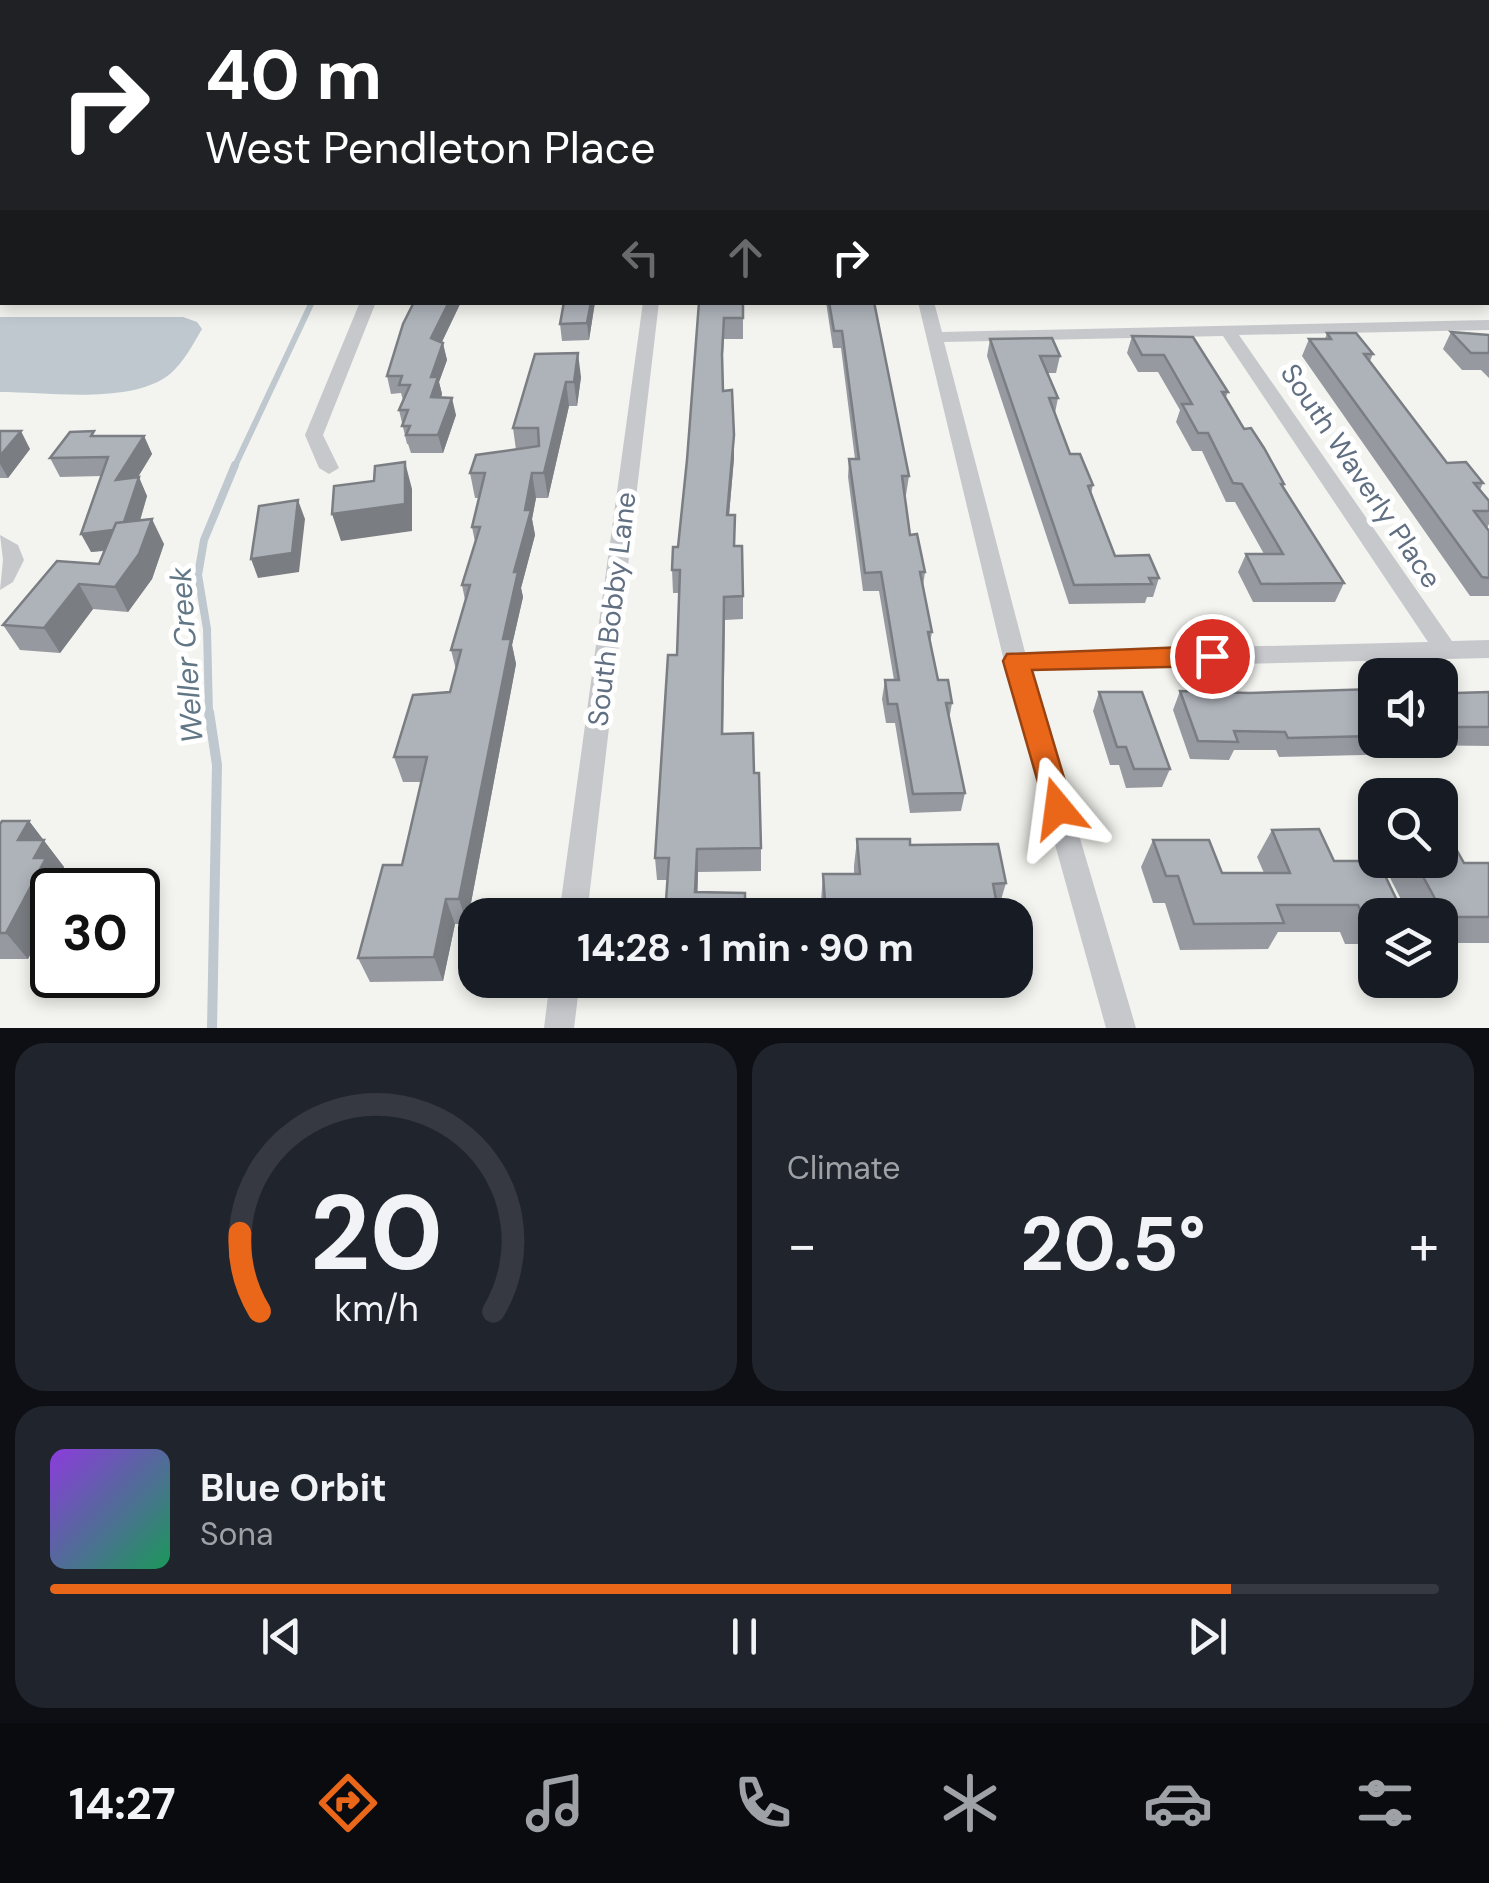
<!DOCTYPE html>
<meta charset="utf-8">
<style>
:root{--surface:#171b24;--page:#20242c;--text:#f1f3f6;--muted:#9ea1a6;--line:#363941;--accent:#ea671a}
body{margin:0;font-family:"DM Sans",sans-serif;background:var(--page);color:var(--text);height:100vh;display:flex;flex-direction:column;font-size:38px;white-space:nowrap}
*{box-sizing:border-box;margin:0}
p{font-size:32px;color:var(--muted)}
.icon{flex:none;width:55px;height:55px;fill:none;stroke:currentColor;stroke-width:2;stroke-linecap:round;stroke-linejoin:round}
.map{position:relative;height:1028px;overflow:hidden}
.panel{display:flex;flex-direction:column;gap:15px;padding:15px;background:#0d0f14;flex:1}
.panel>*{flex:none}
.guide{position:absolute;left:0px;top:0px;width:1490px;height:305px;box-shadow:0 5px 15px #0003;background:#202124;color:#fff;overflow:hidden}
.buttons{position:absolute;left:1358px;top:658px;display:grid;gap:20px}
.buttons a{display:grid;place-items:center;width:100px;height:100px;border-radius:20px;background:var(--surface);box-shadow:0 5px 15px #0003;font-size:50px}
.speed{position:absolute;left:30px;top:868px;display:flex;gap:20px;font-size:50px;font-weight:700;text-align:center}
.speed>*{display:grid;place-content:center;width:130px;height:130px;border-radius:50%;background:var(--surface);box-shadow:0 5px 15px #0003;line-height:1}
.speed .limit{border:5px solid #111;border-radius:15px;background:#fff;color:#111}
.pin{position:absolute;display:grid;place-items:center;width:85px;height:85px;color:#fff;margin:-42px;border:5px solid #fff;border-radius:50%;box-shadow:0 2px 10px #0007}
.me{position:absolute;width:110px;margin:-55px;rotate:344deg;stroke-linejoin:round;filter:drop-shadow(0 0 8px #0008)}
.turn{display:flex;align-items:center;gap:35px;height:210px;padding:0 40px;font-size:45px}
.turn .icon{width:130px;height:130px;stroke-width:2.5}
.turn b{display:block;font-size:70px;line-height:85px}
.lanes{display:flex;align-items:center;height:95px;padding:0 40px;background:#0003;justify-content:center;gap:50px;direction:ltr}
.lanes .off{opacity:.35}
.big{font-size:75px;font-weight:700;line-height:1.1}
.panel .card{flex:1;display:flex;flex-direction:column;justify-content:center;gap:15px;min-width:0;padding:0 35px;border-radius:30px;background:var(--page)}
.panel .dial{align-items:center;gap:0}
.dial svg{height:260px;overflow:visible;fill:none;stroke:var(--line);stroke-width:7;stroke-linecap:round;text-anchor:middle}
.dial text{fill:var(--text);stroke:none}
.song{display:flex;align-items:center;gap:30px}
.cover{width:120px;height:120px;border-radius:15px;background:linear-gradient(135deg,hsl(270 70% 55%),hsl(150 70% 35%))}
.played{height:10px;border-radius:5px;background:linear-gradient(90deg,var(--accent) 85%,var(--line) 85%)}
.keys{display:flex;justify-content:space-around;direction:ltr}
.heat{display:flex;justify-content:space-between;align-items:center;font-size:55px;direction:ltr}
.panel .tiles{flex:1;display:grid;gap:15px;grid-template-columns:1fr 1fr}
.card:last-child{grid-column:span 2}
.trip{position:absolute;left:458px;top:898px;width:575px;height:100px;border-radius:30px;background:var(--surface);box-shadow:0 5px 15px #0003;font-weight:700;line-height:100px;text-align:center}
.menu{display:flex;height:160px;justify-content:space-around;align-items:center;background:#090b0e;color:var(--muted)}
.menu .icon{width:70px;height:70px}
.menu .current{color:var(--accent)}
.menu b{font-size:45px;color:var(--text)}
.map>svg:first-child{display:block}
.water{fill:#bec8ce}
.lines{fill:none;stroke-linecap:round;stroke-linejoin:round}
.stream-far2{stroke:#bec8ce;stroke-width:6}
.stream-far1{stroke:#bec8ce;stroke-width:8}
.stream{stroke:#bec8ce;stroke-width:10}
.secondary-casing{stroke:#b5b9be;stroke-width:32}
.street{fill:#c6c8cc;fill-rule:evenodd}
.secondary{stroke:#fff;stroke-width:28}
.wall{fill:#969aa0}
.shaded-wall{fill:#7a7d82}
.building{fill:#aeb3ba;stroke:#7a7d82;stroke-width:2.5}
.route{fill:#ea671a;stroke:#984311;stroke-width:2.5}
.labels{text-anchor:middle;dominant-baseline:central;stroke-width:10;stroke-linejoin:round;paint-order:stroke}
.street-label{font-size:28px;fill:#616f82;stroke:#fff}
.water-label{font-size:30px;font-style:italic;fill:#627786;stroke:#fff}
</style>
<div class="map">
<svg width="1489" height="1028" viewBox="0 0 1489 1028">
<rect width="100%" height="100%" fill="#f3f4ef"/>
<path class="water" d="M0,317H183L197,322L202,329C193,344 184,362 170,374C132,405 47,392 0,392Z"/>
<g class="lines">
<path class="stream-far2" d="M234,468L312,302"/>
<path class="stream-far1" d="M209,715L207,629L198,575L204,540L235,465"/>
<path class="stream" d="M209,712L217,765L212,1028"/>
<defs>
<path id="secondary" d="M105,2L109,0
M0,78L2,76"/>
</defs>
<use href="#secondary" class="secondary-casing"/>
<path class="street" d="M843,0H853V2H844Z
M1008,0H1018V2H1009Z
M1206,0H1218L1220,2H1209Z
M1488,95H1489V101H1488Z
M0,211H2V219H0Z
M1488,280L1489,281V291L1488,290Z
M360,302H376L323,435L339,468L329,474L319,468L305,435Z
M643,302H659L587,915H559Z
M918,302H934L942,332L1489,320V330L1239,335L1452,641L1489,640V658L1030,669L1136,1028H1106L1004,661ZM1223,336L1428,642L1025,652L944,342Z
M0,535L18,545L24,560L13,582L0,590L3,560Z
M550,980H580L574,1028H544Z"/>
<use href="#secondary" class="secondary"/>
</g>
<path class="wall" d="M629,0H651V2H629Z
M1250,0H1489V81H1488V2H1253Z
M1488,202L1489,203V242L1488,241Z
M414,302H461L442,342L447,360L439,382L442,394L441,398L456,415L443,453H411L408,444H407L399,410L403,400L401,393L391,394L387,376Z
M564,302H595L589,340L562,341L560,324Z
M699,302H743V339H724L722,371L723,391L734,458L729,515L743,596V619L725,620L723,734L754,773L761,848V871L698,872L697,892L745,915L667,880H657L655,858L677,655L679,593H673L672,570L678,547L687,460Z
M826,302H874L909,476L906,495H904L910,535L925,572L923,586L932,632L930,643L938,680L952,703L949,720L965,793L961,811L910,813L895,723H886L882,699L885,680H894L879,591H863L848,477L849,459H855L841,348H833Z
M1451,332L1489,335V378L1481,370H1462L1443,349Z
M1327,333L1373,354L1370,361L1447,463L1483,483L1480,490L1489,501V524L1487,528L1489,531V596H1470L1302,356L1309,339H1325Z
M1132,336L1228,392L1226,397L1244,429L1284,484L1283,487L1344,583L1335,602H1253L1238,572L1246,554H1264L1235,502H1226L1202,451H1192L1176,422L1180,410L1158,372H1138L1127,353Z
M990,339L1060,356L1056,373H1047L1058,398L1055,413L1070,454L1093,485L1091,494L1115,556L1159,578L1153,597H1147L1145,603L1069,604L987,356Z
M535,354L581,377L577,406H569L548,498H536L532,519L535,535L521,588L523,597L512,645L516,664L467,924H455L443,981L370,982L358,958L402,865L421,782H403L394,757L450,692L456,670L451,650L465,600L462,585L475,542L472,527L479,498H475L470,473L516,450L513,428Z
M0,431L30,449L8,478H0Z
M97,436H144L152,454L138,477L147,496L140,521L164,544L152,579L128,612L93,609L60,653L20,650L3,625L99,564L105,551L91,552L102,476L60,477L50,458Z
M1440,686L1456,693L1489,692V746L1411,745L1405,754L1279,757L1276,750H1234L1229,760L1190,759L1173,710L1180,691L1250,693L1375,689V740H1440Z
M1099,692L1170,769L1162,787L1126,788L1119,765H1110L1093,711Z
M29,821L64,867L60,876L67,885L64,890H52V912L28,959H0V824Z
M1272,830L1334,861L1375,915V944H1345L1340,932H1278L1268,949L1180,950L1165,903H1153L1141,867L1153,840L1222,873H1264L1257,857Z
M857,839L910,845L1006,883L998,910L999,915H822L821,901L823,874H854V866Z
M1391,860H1440L1464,863H1489V943H1440V915H1409L1385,868Z"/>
<path class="shaded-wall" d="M365,0H384L382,2H363Z
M449,302H461L435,356L431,338Z
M591,302H595L589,340L587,323Z
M443,343L447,360L439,382L442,394L435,415L431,397V377Z
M578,353L581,377L577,406L574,382Z
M566,382L569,406L548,498L544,473Z
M452,398L456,415L443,453L438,435Z
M21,431L30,449L8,478L0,464V456Z
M734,435V458L727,538V515Z
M144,436L152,454L125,498L116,480Z
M405,462L412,489V531L341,541L332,514Z
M532,473L536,498L532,519L535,535L521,588L523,597L512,645L516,664L467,924L459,899Z
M139,477L147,496L132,547L91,552L81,534Z
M298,500L305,519L299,572L258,578L251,559Z
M152,519L164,544L152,579L128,612L115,587Z
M79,584L93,609L60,653L44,628Z
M29,821L64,867L60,876L67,885L64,890H52V912L28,959L6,933L18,840Z
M697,849L698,872L697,914L695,892Z
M446,899L455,924L443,981L434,957Z"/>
<path class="building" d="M277,0H365L363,2H274Z
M516,0H555L554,2H515Z
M711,0H736L737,2H711Z
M796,0H815V2H796Z
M877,0H901L902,2H878Z
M956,0H976L977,2H957Z
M1041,0H1071L1072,2H1042Z
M1192,0H1209L1207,2H1189Z
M1351,0H1489V67H1488V2H1345Z
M414,302H449L431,338L443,343L431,377H438L431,397L452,398L438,435H406L410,426H402L408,410H399L410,385H399L402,376H387L403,324Z
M564,302H591L587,323L560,324Z
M699,302H743V318H724L722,354L723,391L732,390L734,435L727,515H735L734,546H742L743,596L724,597L722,734L753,733L754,773H759L761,848L697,849L695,892L745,893V915H665L669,858H655L668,655H677L680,570H672L673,547H678L687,460Z
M829,302H874L909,476H902L910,535L917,534L925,572H920L932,632H928L938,680H948L952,703H946L965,793L913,794L897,704H888L885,680H899L881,572L865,573L849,459H859L842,331H834Z
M1451,332L1489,335V353H1471Z
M1327,333H1356L1373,354H1364L1447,463L1466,462L1483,483H1474L1489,501V511H1474L1489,531V578L1482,577L1309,339H1331Z
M1132,336L1193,337L1228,392H1222L1244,429L1251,428L1264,448L1284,484H1281L1344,583L1261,584L1246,554H1283L1242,484L1233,483L1208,433H1198L1182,404H1192L1164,355H1142Z
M1052,338L1060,356H1040L1058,398H1049L1070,454H1080L1093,485L1088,486L1115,556L1149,555L1159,578H1149L1152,584L1074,585L990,339Z
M578,353L574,382H566L544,473H532L525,510H531L514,572H518L503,639H511L459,899H446L434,957L358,958L383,865H402L427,757H394L413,695L450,692L461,650H451L470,585H462L480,527H472L485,473H470L476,455L539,446L538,428H513L535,354Z
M0,431H21L0,456Z
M94,431L91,436H144L116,480L139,477L124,522L116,523L113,530L81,534L108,457L50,458L70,432Z
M405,462V504L332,514L334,486L374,481L375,466Z
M298,500L292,553L251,559L259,506Z
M152,519L139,554L115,587L79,584L44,628L3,625L57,561L99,564L116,523Z
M1440,686H1452L1456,693L1489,692V727H1440Z
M1375,689V736L1288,738L1285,732L1234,731L1238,742L1198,741L1180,691L1250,693Z
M1099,692H1142L1170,769H1134L1126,747H1117Z
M2,821H29L18,840H44L34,858H46L6,933H0V824Z
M1319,829L1334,861H1378L1404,915H1375V918H1364L1358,905H1277L1284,923L1194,924L1178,876H1166L1153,840H1209L1222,873H1290L1272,830Z
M857,839H910V845L998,844L1006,883L993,884L999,915H826L823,874H860Z
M1440,840H1451L1464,863H1489V917H1445L1414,860H1440Z"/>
<path class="route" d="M1212,646L1221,649L1225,656L1221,663L1212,666L1032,670L1073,808L1069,817L1058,821L1048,817L1003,661L1007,654Z"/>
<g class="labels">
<g class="street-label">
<text transform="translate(1361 476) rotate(56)">South Waverly Place</text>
<text transform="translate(612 609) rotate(-83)">South Bobby Lane</text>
</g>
<g class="water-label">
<text transform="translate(186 655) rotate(-94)">Weller Creek</text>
</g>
</g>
</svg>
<div class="buttons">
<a><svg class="icon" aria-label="sound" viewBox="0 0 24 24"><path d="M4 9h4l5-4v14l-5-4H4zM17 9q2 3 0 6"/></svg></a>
<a><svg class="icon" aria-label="search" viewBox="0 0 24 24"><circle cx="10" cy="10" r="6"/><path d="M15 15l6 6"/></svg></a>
<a><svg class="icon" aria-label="layers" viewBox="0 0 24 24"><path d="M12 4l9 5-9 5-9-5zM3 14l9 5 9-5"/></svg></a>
</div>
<div class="speed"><div class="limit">30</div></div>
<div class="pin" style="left:1212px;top:656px;background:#d93025"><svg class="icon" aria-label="arrive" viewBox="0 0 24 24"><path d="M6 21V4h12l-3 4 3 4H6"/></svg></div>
<svg class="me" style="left:1058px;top:808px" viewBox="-20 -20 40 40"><path d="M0-17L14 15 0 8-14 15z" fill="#ea671a" stroke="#fff" stroke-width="4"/></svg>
<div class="trip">14:28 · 1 min · 90 m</div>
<div class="guide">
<div class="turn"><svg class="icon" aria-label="right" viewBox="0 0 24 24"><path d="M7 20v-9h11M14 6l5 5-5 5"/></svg><div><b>40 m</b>West Pendleton Place</div></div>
<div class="lanes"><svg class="icon off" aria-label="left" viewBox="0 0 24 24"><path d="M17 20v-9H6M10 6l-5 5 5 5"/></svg><svg class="icon off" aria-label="ahead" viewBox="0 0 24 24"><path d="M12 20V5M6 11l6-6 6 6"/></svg><svg class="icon" aria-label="right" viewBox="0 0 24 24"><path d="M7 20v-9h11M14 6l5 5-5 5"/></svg></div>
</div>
</div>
<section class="panel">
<div class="tiles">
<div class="card dial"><svg viewBox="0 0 100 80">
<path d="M14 69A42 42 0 1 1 86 69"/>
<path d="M14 69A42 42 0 0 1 8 45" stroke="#ea671a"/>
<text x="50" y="56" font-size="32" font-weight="700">20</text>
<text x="50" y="72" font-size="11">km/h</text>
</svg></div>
<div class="card"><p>Climate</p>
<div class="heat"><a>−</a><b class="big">20.5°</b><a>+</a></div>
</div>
<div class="card">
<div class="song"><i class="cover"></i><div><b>Blue Orbit</b><p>Sona</p></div></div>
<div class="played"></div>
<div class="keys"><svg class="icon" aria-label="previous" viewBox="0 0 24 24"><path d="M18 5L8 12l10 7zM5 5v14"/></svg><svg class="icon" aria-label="pause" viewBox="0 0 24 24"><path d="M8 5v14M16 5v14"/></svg><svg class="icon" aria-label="next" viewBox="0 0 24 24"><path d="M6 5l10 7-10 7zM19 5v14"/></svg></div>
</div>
</div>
</section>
<nav class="menu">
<b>14:27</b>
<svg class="icon current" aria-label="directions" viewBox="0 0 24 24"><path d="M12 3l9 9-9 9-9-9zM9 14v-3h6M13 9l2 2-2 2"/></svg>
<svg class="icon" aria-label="music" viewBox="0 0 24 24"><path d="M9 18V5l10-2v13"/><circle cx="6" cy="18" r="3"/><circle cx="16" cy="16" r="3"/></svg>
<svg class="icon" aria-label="phone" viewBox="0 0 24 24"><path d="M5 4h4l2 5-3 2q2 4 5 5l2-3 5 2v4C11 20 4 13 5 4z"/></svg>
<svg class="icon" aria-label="climate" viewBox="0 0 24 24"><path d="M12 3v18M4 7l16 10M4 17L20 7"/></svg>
<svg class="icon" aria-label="car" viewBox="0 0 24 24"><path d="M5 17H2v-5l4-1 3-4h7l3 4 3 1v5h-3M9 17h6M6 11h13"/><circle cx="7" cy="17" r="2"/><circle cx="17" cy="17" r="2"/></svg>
<svg class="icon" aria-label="filters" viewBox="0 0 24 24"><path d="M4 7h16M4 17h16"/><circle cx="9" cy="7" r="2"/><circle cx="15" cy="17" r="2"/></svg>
</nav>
